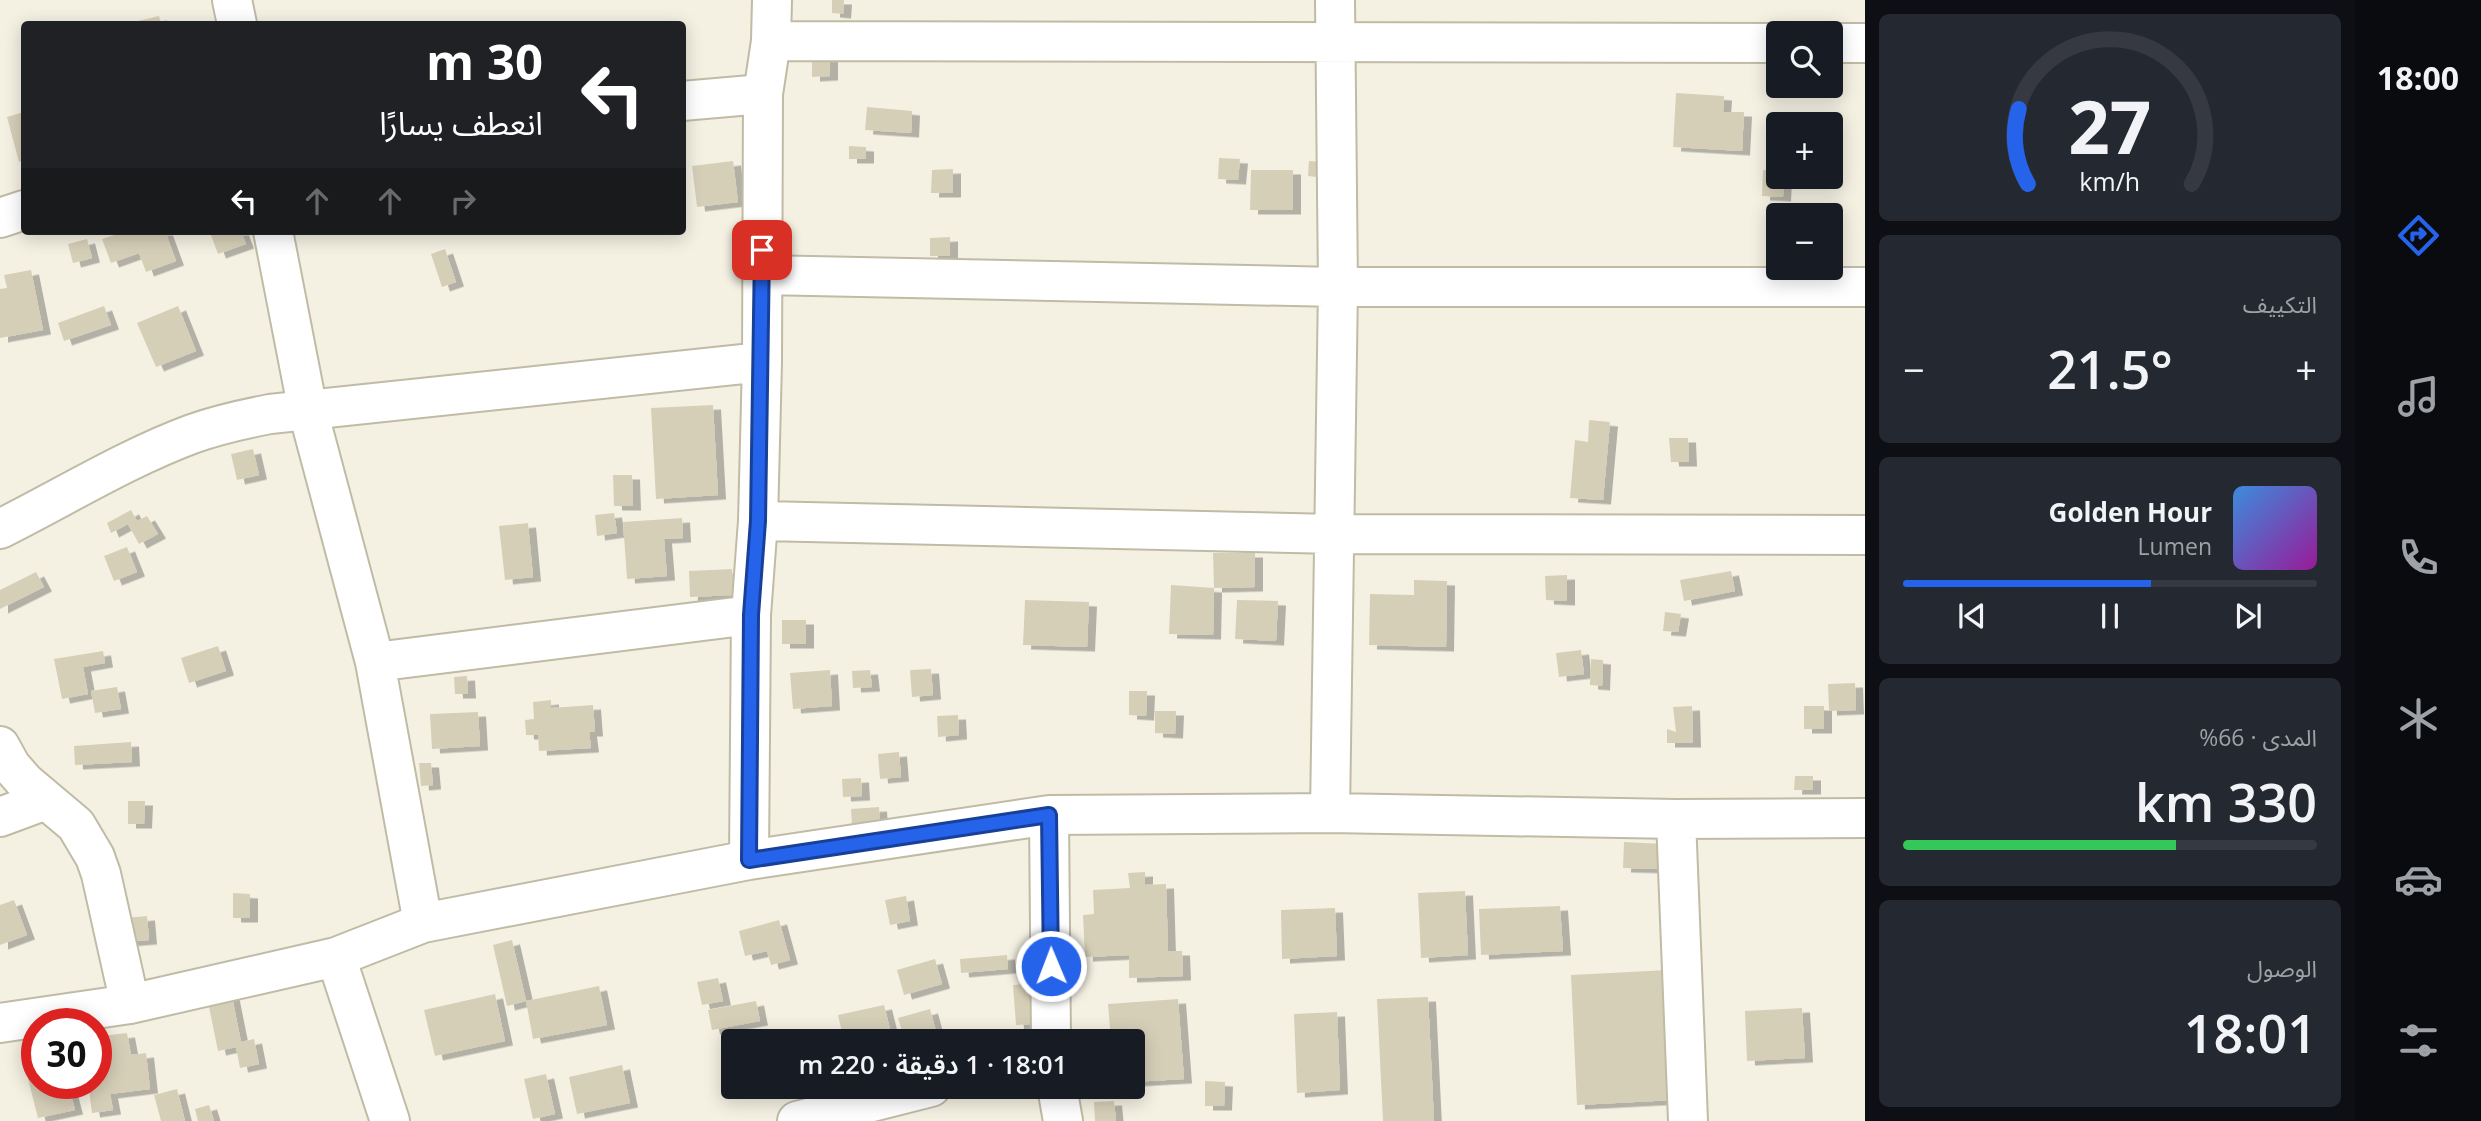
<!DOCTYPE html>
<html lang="ar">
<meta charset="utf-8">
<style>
:root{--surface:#171b24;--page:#242831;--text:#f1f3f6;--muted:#9ea1a6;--line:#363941;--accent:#2563eb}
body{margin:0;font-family:"Open Sans","Noto Sans Arabic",sans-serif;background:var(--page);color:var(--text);direction:rtl;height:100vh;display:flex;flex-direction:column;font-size:26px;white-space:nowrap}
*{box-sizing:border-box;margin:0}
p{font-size:23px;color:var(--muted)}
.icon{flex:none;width:38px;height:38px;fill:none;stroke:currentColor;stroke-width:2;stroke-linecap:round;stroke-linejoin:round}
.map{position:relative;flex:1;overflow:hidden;direction:ltr}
.details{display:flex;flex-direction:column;gap:14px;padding:14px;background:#0d0f14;width:490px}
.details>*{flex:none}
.top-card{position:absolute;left:21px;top:21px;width:665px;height:214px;border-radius:7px;box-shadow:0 4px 18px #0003;direction:rtl;background:#202124;color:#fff;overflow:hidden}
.fabs{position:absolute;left:1766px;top:21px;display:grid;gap:14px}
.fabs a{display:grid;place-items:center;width:77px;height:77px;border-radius:7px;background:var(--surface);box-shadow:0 4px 18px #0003;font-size:35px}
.speed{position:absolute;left:21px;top:1008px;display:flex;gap:14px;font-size:35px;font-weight:700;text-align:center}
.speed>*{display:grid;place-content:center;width:91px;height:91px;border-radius:50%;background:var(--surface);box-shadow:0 4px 18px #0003;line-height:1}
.speed .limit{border:10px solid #d22;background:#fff;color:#111}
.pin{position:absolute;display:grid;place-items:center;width:60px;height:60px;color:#fff;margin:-30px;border-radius:14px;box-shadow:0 4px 10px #0006}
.me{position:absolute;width:77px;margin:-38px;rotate:359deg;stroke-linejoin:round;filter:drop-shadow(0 0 5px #0008)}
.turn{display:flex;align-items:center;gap:24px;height:147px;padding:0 28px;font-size:32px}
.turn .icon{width:91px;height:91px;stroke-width:2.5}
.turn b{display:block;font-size:49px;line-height:60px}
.lanes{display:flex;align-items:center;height:66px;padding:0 28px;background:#0003;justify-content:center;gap:35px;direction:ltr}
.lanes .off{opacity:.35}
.big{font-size:52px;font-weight:600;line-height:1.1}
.details .card{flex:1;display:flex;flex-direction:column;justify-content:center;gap:10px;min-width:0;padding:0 24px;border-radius:10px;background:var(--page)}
.details .dial{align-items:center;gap:0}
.dial svg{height:182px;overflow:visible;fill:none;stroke:var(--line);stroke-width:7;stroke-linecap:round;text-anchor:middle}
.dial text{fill:var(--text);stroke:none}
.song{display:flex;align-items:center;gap:21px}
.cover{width:84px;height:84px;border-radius:10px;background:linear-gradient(135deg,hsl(210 70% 55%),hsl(300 70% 35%))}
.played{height:7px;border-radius:4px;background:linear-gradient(90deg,var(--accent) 60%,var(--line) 60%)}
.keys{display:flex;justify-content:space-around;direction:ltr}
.heat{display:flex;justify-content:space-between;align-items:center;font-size:38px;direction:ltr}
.charge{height:10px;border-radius:5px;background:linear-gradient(90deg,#34c759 66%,var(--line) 0)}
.trip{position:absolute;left:721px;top:1029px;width:424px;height:70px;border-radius:7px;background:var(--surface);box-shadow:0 4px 18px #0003;font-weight:600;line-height:70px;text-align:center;direction:rtl}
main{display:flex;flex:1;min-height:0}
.tab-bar{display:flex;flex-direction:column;width:126px;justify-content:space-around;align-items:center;background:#090b0e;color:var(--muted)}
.tab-bar .icon{width:49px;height:49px}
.tab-bar .active{color:var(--accent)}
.tab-bar b{font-size:32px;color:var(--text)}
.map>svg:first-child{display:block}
.building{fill:#d6cfb8;filter:url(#shadow)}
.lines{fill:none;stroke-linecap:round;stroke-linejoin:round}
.minor-casing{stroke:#c0bba5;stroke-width:42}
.minor{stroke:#fff;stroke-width:38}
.route-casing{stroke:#184099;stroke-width:18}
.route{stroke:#2563eb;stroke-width:12}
</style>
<main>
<nav class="tab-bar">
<b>18:00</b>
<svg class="icon active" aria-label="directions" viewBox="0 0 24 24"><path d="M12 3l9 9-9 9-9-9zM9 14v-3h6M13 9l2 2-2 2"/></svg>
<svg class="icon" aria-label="music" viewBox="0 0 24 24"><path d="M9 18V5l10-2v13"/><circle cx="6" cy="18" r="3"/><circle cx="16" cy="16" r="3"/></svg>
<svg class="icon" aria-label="phone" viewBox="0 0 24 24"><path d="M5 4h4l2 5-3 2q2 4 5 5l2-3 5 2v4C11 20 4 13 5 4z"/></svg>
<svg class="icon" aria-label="climate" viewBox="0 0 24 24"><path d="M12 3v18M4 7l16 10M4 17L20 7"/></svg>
<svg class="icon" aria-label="car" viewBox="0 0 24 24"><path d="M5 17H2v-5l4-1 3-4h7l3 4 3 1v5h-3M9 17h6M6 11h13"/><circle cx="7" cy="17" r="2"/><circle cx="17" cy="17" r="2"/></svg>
<svg class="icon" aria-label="filters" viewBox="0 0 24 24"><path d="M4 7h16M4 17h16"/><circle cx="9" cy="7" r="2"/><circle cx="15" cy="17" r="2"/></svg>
</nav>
<section class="details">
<div class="card dial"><svg viewBox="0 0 100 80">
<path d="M14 69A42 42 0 1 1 86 69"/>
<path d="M14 69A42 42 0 0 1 10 36" stroke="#2563eb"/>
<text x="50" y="56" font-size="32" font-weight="700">27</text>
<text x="50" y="72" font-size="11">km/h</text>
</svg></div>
<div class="card"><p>التكييف</p>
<div class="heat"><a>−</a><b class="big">21.5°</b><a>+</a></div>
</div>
<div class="card">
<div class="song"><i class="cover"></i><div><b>Golden Hour</b><p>Lumen</p></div></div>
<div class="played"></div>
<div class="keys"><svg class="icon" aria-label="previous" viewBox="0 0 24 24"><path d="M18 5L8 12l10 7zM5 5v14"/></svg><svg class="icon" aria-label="pause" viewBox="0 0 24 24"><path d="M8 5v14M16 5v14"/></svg><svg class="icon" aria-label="next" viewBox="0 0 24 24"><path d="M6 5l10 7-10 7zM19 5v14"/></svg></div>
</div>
<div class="card"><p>المدى · 66%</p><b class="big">330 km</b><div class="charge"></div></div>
<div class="card"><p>الوصول</p><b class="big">18:01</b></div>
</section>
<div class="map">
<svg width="1865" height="1121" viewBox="0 0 1865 1121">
<defs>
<filter id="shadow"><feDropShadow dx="8" dy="4.5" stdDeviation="0" flood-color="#0004"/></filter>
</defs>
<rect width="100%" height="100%" fill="#f4f1e3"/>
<path class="building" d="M832,0H844L843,14L832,13Z
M159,16L161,24H139L138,21Z
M812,57H830V76L812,77Z
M1676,93L1724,96L1723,112H1744L1742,151L1673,147Z
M867,107L912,111L911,133L865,130Z
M24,112V160L19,162L7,117Z
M849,146L866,147V159H849Z
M1219,158L1240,159L1238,180L1218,179Z
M733,161L738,202L697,207L692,166Z
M1309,161L1326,162L1325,178L1308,176Z
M953,169V193H931L932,170Z
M1251,170H1293V210H1250Z
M1763,170L1778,171V177H1784L1783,197L1762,196Z
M127,231H165L176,261L146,272L139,253L111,263L102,239Z
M221,231H241L246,244L218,254L211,235Z
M950,237V256H930V238Z
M87,239L92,258L73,263L68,244Z
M445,249L456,282L442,287L431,254Z
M31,270L43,330L0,338V289L7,288L4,275Z
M104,306L111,325L64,341L58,323Z
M178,306L196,351L156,367L137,323Z
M713,405L718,495L656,499L651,408Z
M1589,420L1610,422L1603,500L1570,498L1575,440L1588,442Z
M1669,438H1688L1689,462H1671Z
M253,449L259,475L237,480L231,454Z
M613,475H632L633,506H614Z
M131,510L137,521L147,516L158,534L139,544L128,524L111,533L107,523Z
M614,513L617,533L597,536L595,515Z
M682,518L683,538L664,539L667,576L627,579L623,522Z
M528,523L533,577L505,580L499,526Z
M127,547L137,572L114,581L104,556Z
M1213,553H1255V587L1214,588Z
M732,569L734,595L690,597L689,571Z
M1731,571L1735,591L1684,601L1680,580Z
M36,572L44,587L0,609V590Z
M1567,575V601L1546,600L1545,576Z
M1414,580L1447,581L1446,647L1369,645L1370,594L1414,595Z
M1171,585L1214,588L1213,635L1169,634Z
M1025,600L1089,602L1087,647L1023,645Z
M1237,600L1278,601L1276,641L1235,639Z
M1665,612L1681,614L1678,632L1663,631Z
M782,620H806V644H782Z
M218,646L226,671L189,683L181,658Z
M1581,650L1584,674L1559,677L1556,653Z
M103,651L105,663L83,667L88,694L62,699L54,659Z
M1591,659L1603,660L1602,686L1590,685Z
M931,669L933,695L912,697L910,670Z
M830,670L832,706L793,709L790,673Z
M870,670L872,687L853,688L852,671Z
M467,676L468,694H455L454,677Z
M1855,683L1856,710L1829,711L1828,684Z
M117,687L121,709L95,713L91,691Z
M1129,691H1147L1146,716L1129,715Z
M551,700V708L593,705L595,732H589L591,748L539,751L538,735H526L525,720L534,719L533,702Z
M1692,706L1693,743H1667V729L1676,732L1673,707Z
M1804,706H1824V729H1804Z
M1155,711H1176L1175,734L1155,733Z
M478,712L480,746L432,749L430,714Z
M958,715L959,735L938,737L937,716Z
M131,742L132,762L75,765L74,746Z
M899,752L901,777L880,779L878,754Z
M419,763H431L433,785L421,786Z
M1795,776H1813V790H1794Z
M861,778L862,796L843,797L842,779Z
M128,801H145L144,824H128Z
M879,807L880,823L852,826L851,809Z
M1624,842L1664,844L1663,869L1623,868Z
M1145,872V885L1166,884L1168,951H1182L1183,976L1129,978V955L1085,957L1083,915L1094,914L1093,890L1130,888L1128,873Z
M1465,891L1468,955L1421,958L1418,893Z
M233,893L250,894V918H233Z
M906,896L910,921L890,925L885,900Z
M14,900L27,935L0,945V905Z
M1560,906L1563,951L1481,955L1479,909Z
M1335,908L1337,956L1282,959L1281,910Z
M147,916L149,940L125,942L124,918Z
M779,920L790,960L771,965L767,951L745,956L739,931Z
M512,940L526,1001L599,986L607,1025L533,1039L526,1001L507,1006L493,945Z
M1007,955L1008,969L961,973L960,959Z
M935,959L942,984L904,995L897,970Z
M1668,970L1674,1100L1577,1105L1571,975Z
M718,978L723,1001L702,1005L697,982Z
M1038,983L1041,1024L1016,1025L1013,985Z
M231,992L241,1042L254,1039L259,1064L240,1068L236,1047L218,1051L207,997Z
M495,994L505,1041L435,1056L424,1010Z
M1428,997L1434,1121H1383L1377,999Z
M1178,999L1184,1079L1132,1082V1041H1111L1108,1004Z
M756,1001L760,1021L712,1030L708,1010Z
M884,1005L893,1041H844L838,1015Z
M1802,1008L1805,1058L1747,1061L1745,1011Z
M930,1009L937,1035L905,1041L898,1018Z
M1337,1012L1340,1090L1297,1093L1294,1014Z
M127,1033L131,1055L146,1053L150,1089L110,1094L113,1110L92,1113L88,1083H96V1057L104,1056L102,1036Z
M622,1065L630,1103L577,1114L569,1077Z
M37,1069V1083H68L75,1110L38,1118L26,1071Z
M546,1074L555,1114L533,1119L524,1079Z
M1205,1081L1225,1082L1224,1106H1205Z
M177,1089L185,1121H161L154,1095Z
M1114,1101L1116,1121H1095L1094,1102Z
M209,1105L214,1121H198L195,1109Z"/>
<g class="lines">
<defs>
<path id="minor" d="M232,0L237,24
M771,41L1778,43
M1830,43H1865
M682,101L763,94
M0,218L24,210
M273,231L308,411L375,662L423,923
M762,275L1338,287H1865
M758,521L1334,534L1865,535
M0,529C62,498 127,458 192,434C217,425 244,419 270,414L762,362
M375,662L751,615
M0,746L11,766L25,782L76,825L95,857L101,874L130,1004
M1330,813L1338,287L1335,0
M1049,815L1051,1041
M0,817L46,800
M1676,819L1688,1121
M749,860L751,615L758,521L762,362L763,94L771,41L772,0
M336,957L390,1121
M0,1023L130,1004L336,957L423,923L749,860L1049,815L1330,813L1676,819L1865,818
M1057,1087L1063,1121
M797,1121L931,1087"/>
</defs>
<use href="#minor" class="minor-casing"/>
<use href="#minor" class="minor"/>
</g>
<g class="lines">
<defs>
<path id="route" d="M762,250L758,521L751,615L749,860L1049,815L1051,966"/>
</defs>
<use href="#route" class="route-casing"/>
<use href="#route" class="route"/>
</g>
</svg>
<div class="fabs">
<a><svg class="icon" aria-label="search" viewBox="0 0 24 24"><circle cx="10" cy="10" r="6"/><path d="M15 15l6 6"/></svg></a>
<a>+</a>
<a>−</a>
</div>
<div class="speed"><div class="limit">30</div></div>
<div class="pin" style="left:762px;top:250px;background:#d93025"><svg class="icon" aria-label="arrive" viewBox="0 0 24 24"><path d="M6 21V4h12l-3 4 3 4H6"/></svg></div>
<svg class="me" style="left:1051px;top:966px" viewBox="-20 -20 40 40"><circle r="17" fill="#2563eb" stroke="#fff" stroke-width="3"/><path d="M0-11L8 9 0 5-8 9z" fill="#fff"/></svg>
<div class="trip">18:01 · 1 دقيقة · 220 m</div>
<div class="top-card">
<div class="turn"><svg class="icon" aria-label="left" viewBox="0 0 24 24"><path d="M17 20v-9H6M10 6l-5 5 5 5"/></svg><div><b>30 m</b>انعطف يسارًا</div></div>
<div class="lanes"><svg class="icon" aria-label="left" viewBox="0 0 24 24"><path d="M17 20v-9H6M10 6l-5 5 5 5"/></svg><svg class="icon off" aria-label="ahead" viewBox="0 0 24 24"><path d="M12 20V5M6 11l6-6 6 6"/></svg><svg class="icon off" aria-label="ahead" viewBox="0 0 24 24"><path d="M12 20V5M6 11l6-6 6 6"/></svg><svg class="icon off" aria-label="right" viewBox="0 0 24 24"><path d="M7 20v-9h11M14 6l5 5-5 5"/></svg></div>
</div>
</div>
</main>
